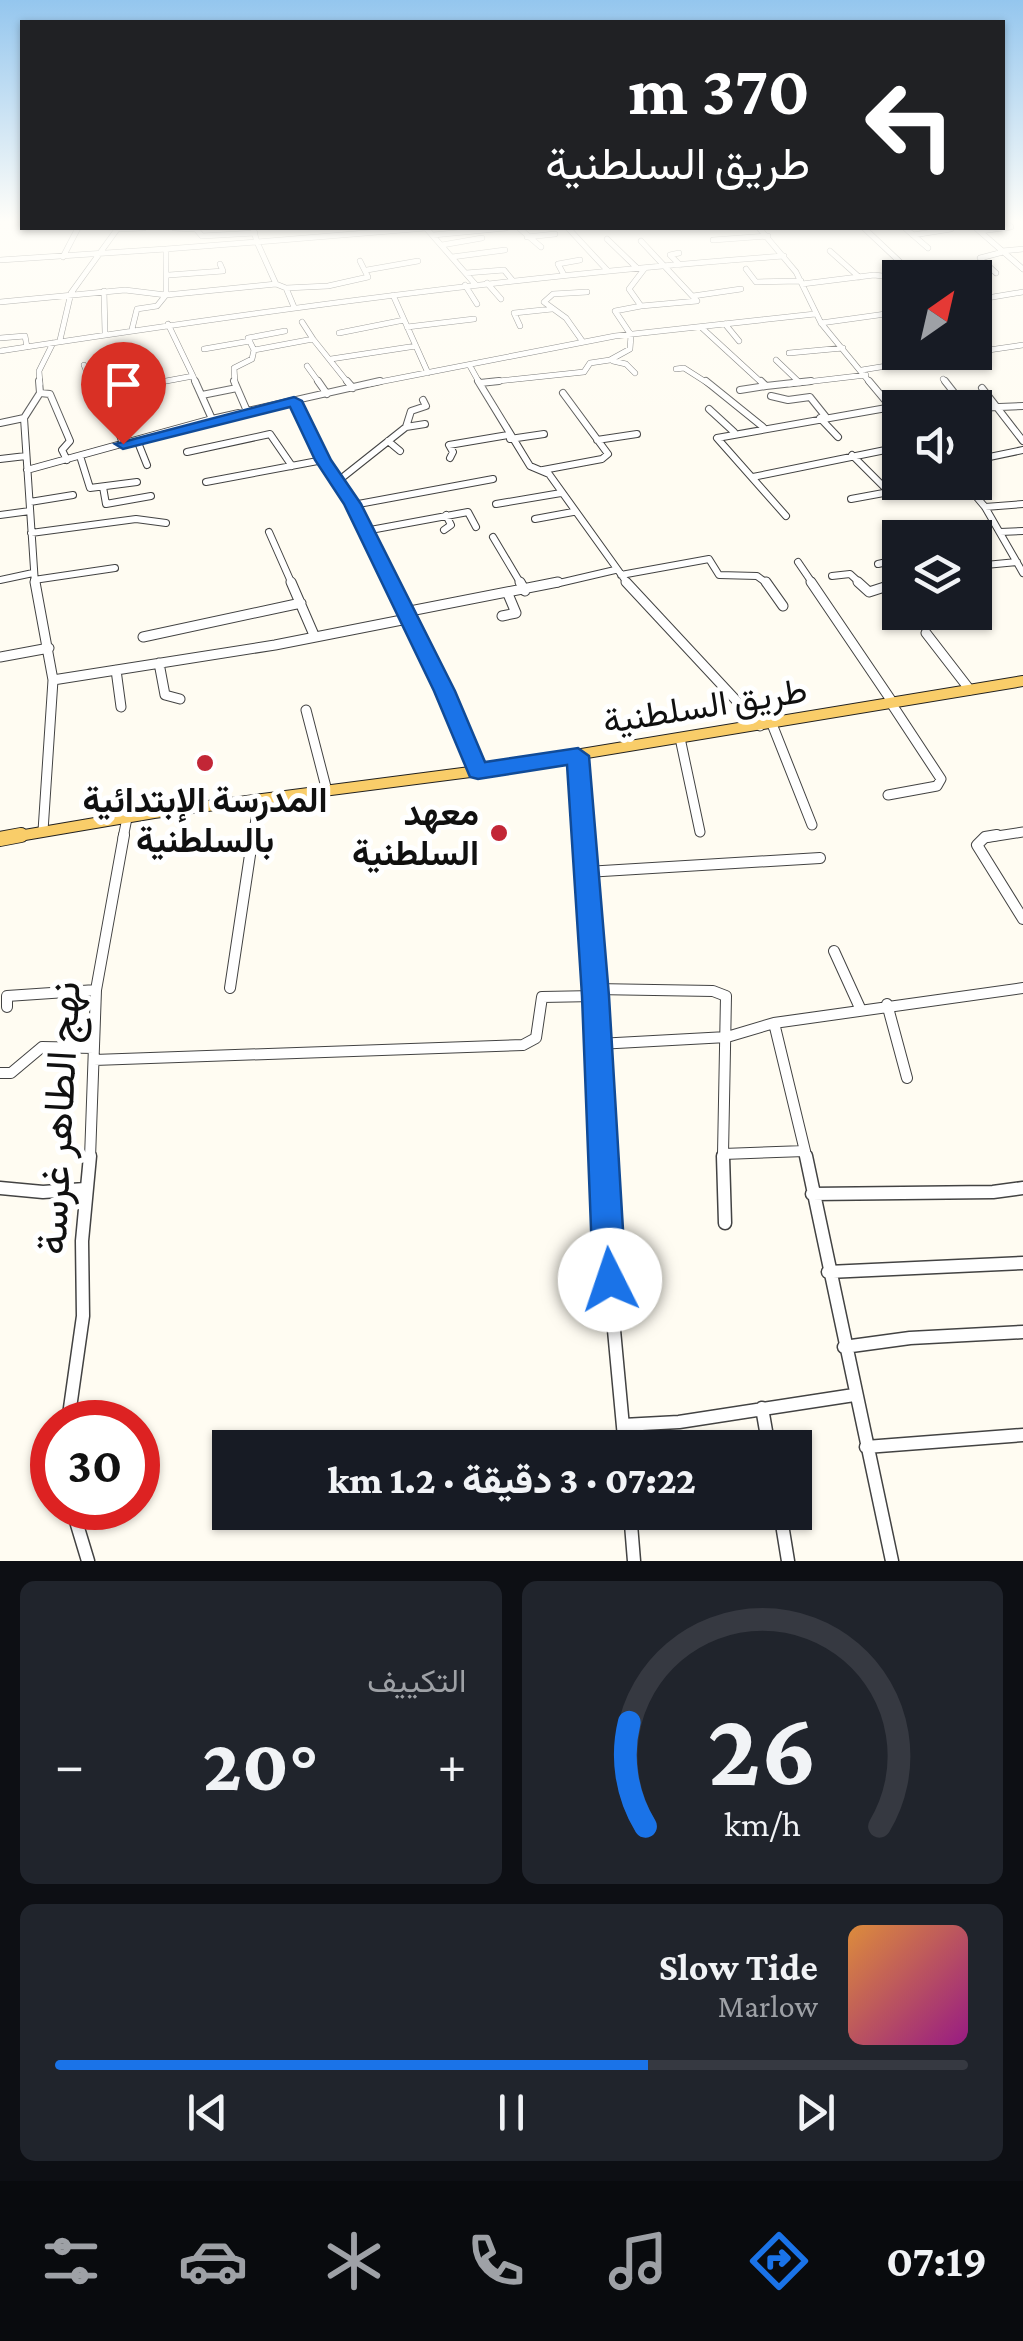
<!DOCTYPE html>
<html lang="ar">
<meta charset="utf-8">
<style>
:root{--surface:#171b24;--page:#20242c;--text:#f1f3f6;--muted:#9ea1a6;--line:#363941;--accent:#1a73e8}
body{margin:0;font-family:"Crimson Pro",Vazirmatn,serif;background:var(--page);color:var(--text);direction:rtl;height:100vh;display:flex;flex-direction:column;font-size:38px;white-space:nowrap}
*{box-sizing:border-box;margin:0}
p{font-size:32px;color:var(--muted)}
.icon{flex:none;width:55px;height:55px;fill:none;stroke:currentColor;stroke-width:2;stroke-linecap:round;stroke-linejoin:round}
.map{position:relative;height:1561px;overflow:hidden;direction:ltr}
.panel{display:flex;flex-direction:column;gap:20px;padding:20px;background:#0d0f14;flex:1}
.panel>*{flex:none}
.hud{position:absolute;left:20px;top:20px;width:985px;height:210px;border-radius:0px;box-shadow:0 2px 8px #0004;direction:rtl;background:#202124;color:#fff;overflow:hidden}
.needle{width:65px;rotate:34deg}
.tools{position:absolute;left:882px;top:260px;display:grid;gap:20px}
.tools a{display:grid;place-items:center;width:110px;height:110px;border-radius:0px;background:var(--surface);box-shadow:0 2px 8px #0004;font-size:50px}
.speed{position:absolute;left:30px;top:1400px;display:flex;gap:20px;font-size:50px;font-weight:700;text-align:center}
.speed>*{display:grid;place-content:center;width:130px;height:130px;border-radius:50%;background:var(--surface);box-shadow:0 2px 8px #0004;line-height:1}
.speed .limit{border:15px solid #d22;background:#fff;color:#111}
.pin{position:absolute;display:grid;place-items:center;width:85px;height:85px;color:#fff;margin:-102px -42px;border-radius:50% 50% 50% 0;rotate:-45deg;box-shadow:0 0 10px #0007}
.pin .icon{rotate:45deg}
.me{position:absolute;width:110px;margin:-55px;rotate:356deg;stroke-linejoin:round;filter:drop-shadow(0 0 8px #0008)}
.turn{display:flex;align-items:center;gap:35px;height:210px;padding:0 30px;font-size:45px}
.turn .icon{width:130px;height:130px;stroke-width:2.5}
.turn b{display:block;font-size:70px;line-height:85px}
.big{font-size:75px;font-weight:800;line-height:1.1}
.panel .widget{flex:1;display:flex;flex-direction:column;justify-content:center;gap:15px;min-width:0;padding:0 35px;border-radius:15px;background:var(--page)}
.panel .dial{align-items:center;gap:0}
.dial svg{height:260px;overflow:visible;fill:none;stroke:var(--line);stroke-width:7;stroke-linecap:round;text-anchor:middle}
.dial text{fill:var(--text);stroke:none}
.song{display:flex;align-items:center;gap:30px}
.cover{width:120px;height:120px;border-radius:15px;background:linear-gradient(135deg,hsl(30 70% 55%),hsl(310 70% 35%))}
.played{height:10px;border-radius:5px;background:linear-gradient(90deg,var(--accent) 65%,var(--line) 65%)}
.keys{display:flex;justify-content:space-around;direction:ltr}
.heat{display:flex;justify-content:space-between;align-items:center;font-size:55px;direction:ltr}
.panel .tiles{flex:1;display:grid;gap:20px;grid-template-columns:1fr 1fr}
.widget:last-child{grid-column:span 2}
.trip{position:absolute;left:212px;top:1430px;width:600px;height:100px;border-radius:0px;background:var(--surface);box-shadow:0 2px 8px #0004;font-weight:800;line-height:100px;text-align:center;direction:rtl}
.menu{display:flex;height:160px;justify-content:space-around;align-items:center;background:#090b0e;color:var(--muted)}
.menu .icon{width:70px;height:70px}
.menu .selected{color:var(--accent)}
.menu b{font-size:45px;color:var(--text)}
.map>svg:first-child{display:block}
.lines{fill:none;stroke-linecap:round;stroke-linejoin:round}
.minor-far4-casing{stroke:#434343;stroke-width:6}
.minor-far3-casing{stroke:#434343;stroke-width:8}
.minor-far2-casing{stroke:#434343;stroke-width:11}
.minor-far1-casing{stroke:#434343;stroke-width:12}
.minor-casing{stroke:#434343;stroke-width:15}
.major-far1-casing{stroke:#212121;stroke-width:12}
.major-casing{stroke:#212121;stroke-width:16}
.minor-far4{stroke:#fff;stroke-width:5}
.minor-far3{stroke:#fff;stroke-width:6}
.minor-far2{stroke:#fff;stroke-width:9}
.minor-far1{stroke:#fff;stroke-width:10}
.minor{stroke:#fff;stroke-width:12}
.major-far1{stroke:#f9cd69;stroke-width:10}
.major{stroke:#f9cd69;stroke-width:14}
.route{fill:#1a73e8;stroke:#114b97;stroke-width:2.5}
.poi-dot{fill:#c22636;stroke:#fff;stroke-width:4}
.labels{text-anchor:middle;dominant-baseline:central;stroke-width:10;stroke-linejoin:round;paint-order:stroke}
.street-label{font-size:35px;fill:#101010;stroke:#fff}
.poi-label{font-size:35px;font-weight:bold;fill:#101010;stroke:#fff}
.near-street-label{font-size:42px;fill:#101010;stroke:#fff}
</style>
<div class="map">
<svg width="1023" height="1561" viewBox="0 0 1023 1561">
<rect width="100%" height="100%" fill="#fffcf2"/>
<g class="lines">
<defs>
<path id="minor-far4" d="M174,228L196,229L202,236L255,233
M253,228L257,242L426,228
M426,228L475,284
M519,228L541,247
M568,228L607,270
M759,228L796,272L821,323L871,384
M864,228L917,278
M905,228L928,248
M976,228L1023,269
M117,229L144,228
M980,231L1011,227L1006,223
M433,235L506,228
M913,235L951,229
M527,237L555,234
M607,239L636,267
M713,240L768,236
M641,241L697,301L641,306L629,289L645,268
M442,245L482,238
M166,249L257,242L276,284L286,288L294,307
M830,251L859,277
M1002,251L1023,249
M679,253L670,255L680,265
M63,257L78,228
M452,257L505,250
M0,260L166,249V295L125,290L0,302
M746,269L756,282L801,281
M367,270L418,261
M466,273L504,270L513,281
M996,273L980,258L1003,252
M169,275L223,271L220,264
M564,275L558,264L580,260
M487,283L501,299
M802,284L874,275L900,278
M465,285L477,304
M286,288L328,286L368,277L360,261
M104,291L105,333
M393,295L428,373
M693,296L741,289
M975,300L1023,292
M302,322L313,339
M821,323L900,312
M725,324L739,341
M520,326L514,313L552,309
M407,327L474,319
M701,327L763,384
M132,329L137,309L157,306L166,295L276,284
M339,333L404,320
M0,338L25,336L27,347
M60,340L71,293L118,228
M583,342L566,318L544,302L553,294L587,292
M204,349L250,341
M254,350L313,339L349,384
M0,351C261,311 521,275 784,256
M975,352L1023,345
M789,353L843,348
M331,359L416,346
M776,360L800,383
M613,361L626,364L635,373
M151,362L153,381
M84,365L87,372L109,370L111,384
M307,366L320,384
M470,366L480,384
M676,369L684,368L709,384
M862,370L972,352
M193,376L196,384
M943,379L947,384
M480,383L584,372L590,363L610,360L630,349L631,335L615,311L641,306
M40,384L39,371L53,343
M150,384L193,376L168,324
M235,384L234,368L252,359L254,350L248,338L285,331
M369,384L615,336L815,314
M789,384L866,375"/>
<path id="minor-far3" d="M111,381L114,417L123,444
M195,381L212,419
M234,381L247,411
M318,381L327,394
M347,381L353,388
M478,381L530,466L549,474L628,584
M706,381L763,427
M761,381L766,386L811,381
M869,381L900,418
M945,381L966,408
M480,383L499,381
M982,388L1023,441
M740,390L766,386
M40,393L50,394L70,441L62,450L67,460
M202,395L237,388
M113,396L150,390V382L157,381
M771,396L788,400L810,397L826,417
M295,401L392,584
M975,408L1023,406
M709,409L734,432
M820,418L838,437
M0,423L24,418
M406,427L425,424
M510,439L544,434
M137,440L147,465
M597,440L637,434
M388,441L400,451
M187,452L270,434L292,466
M80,456L90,488L137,482
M450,458L453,452L449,445L508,435
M0,459L26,456
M975,460L1023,450
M27,470L212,419L380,381
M543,470L602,459L608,454L563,393
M753,477L900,447
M338,481L406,427L411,411L426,406L423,400
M206,482L323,460
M964,482L985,507L1023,573
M103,487L106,504L151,496
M851,499L889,492L852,455
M30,502L73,495
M496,504L561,493
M353,505L493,479
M985,507L1023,504
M0,515L30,511
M786,516L717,438L892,407
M535,519L573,512
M444,530L451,525L446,515
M365,531L468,512L476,527
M269,532L292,584
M1000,532L1023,531
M31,533L136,519L166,523
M493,537L521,584
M798,562L813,584
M878,564L891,561L900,566
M975,566L1017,562
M621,575L709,559L719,575L757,576L768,584
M832,576L850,574L861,584
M0,580L33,573
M34,580L115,568
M35,584L24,418L40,393L39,381
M555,584L615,570
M893,584L900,582"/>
<path id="minor-far2" d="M35,582L53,680L43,831
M291,582L314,635
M390,582L478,771
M520,582L525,591
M626,582L760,726
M766,582L783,606
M811,582L893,703
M858,582L869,592L900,582
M405,612L558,582
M502,616L516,613L508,594
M926,633L970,690
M143,637L301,603
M0,657L49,648
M159,663L165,695L180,699
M116,670L121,707
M53,680L275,645L407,619
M306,710L327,791
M772,724L812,825
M680,738L700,832
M577,756L583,838
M888,795L937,786L941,779L891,703
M123,838L127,818
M253,838L259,799
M984,838L1023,832"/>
<path id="minor-far1" d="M583,835L602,1158
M997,835L985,837L977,845L1023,919
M586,872L820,858
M834,951L860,1008
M230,988L253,835
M595,989L713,991L726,996L723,1154L805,1151L806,1158
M887,1004L907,1078
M7,1007V996L96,990
M774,1023L805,1151
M598,1044L727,1037L774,1023L1023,988
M94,1060L523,1045L536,1038L542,997L595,996
M0,1073H11L42,1047L94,1048
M723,1154V1158
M90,1158L96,990L124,835"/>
<path id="minor" d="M602,1156L606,1244L625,1448
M723,1156L725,1223
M806,1156L892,1561
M0,1188L43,1192L85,1189
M812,1194L993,1192L1023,1188
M828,1272L1023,1263
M844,1347L910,1338L1023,1332
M762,1408L769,1448
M68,1422L83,1316L82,1241L90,1156
M623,1425L679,1422L854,1395
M866,1447L1023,1435
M72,1508L88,1561
M630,1512L634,1561
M780,1512L788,1561"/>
<path id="major-far1" d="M7,838L154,813L478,771L1023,681"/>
<path id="major" d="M0,839L21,835"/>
</defs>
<use href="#minor-far4" class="minor-far4-casing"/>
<use href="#minor-far3" class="minor-far3-casing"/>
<use href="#minor-far2" class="minor-far2-casing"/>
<use href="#minor-far1" class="minor-far1-casing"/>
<use href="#minor" class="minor-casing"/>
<use href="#major-far1" class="major-far1-casing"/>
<use href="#major" class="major-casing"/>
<use href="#minor-far4" class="minor-far4"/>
<use href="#minor-far3" class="minor-far3"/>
<use href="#minor-far2" class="minor-far2"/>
<use href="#minor-far1" class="minor-far1"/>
<use href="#minor" class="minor"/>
<use href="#major-far1" class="major-far1"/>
<use href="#major" class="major"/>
</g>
<linearGradient id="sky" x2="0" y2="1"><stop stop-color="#94c6ee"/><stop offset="0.5" stop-color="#fffef9"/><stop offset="1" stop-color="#fffef9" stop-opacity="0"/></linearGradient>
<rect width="1023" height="442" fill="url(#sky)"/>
<path class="route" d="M294,397L302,401L331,460L361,504L455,691L485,762L578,748L589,756L609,996L626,1280L621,1292L610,1297L598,1292L593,1280L582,996L567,765L478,779L470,777L434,691L344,504L315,460L290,407L123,449L115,444Z"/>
<g class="poi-dot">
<circle cx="205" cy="763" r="10"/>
<circle cx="499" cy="833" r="10"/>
</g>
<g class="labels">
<g class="street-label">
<text transform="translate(705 706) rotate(-9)">طريق السلطنية</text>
</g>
<g class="poi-label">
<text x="205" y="800">المدرسة الإبتدائية<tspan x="205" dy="40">بالسلطنية</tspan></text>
<text x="479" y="813" text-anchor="end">معهد<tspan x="479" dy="40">السلطنية</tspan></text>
</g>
<g class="near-street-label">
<text transform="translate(58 1118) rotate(-87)">نهج الطاهر غرسة</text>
</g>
</g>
</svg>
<div class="tools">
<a><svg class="needle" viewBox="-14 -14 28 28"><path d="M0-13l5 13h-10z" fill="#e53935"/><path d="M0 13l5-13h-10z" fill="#9ea1a6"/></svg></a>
<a><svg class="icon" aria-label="sound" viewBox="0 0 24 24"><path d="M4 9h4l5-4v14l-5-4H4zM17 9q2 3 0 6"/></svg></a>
<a><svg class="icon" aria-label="layers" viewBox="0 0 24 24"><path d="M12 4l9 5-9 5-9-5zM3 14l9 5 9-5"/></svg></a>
</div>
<div class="speed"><div class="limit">30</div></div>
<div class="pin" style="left:123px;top:444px;background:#d93025"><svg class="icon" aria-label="arrive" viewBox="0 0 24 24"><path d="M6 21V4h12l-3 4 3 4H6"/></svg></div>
<svg class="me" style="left:610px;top:1280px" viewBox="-20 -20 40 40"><circle r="19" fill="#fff"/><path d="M0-13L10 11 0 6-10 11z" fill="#1a73e8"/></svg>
<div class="trip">07:22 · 3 دقيقة · 1.2 km</div>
<div class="hud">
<div class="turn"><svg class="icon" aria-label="left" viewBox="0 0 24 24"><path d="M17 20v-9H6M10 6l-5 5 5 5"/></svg><div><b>370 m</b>طريق السلطنية</div></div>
</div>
</div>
<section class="panel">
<div class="tiles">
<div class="widget dial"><svg viewBox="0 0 100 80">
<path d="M14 69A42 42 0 1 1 86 69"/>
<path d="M14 69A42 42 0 0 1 9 37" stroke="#1a73e8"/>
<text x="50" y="56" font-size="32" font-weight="700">26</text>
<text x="50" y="72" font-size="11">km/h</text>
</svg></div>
<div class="widget"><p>التكييف</p>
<div class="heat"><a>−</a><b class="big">20°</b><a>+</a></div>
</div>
<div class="widget">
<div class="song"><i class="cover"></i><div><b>Slow Tide</b><p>Marlow</p></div></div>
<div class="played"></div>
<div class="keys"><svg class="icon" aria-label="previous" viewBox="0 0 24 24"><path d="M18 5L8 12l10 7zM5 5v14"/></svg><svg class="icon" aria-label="pause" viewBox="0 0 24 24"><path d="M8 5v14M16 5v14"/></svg><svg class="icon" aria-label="next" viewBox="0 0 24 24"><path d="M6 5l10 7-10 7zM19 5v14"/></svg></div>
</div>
</div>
</section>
<nav class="menu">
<b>07:19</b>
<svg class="icon selected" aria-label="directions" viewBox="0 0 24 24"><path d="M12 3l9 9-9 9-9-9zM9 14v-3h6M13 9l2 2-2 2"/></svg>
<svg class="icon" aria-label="music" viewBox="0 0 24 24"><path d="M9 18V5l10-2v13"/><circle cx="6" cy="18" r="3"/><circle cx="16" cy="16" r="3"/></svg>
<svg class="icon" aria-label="phone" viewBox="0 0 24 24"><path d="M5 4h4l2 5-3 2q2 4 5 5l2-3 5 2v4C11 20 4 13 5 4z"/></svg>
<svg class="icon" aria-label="climate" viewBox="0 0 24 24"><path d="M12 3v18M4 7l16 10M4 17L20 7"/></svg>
<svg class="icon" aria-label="car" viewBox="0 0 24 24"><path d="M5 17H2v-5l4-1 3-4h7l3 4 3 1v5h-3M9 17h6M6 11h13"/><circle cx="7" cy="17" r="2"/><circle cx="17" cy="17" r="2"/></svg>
<svg class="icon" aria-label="filters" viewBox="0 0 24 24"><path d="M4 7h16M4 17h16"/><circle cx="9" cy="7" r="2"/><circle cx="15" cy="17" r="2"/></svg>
</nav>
